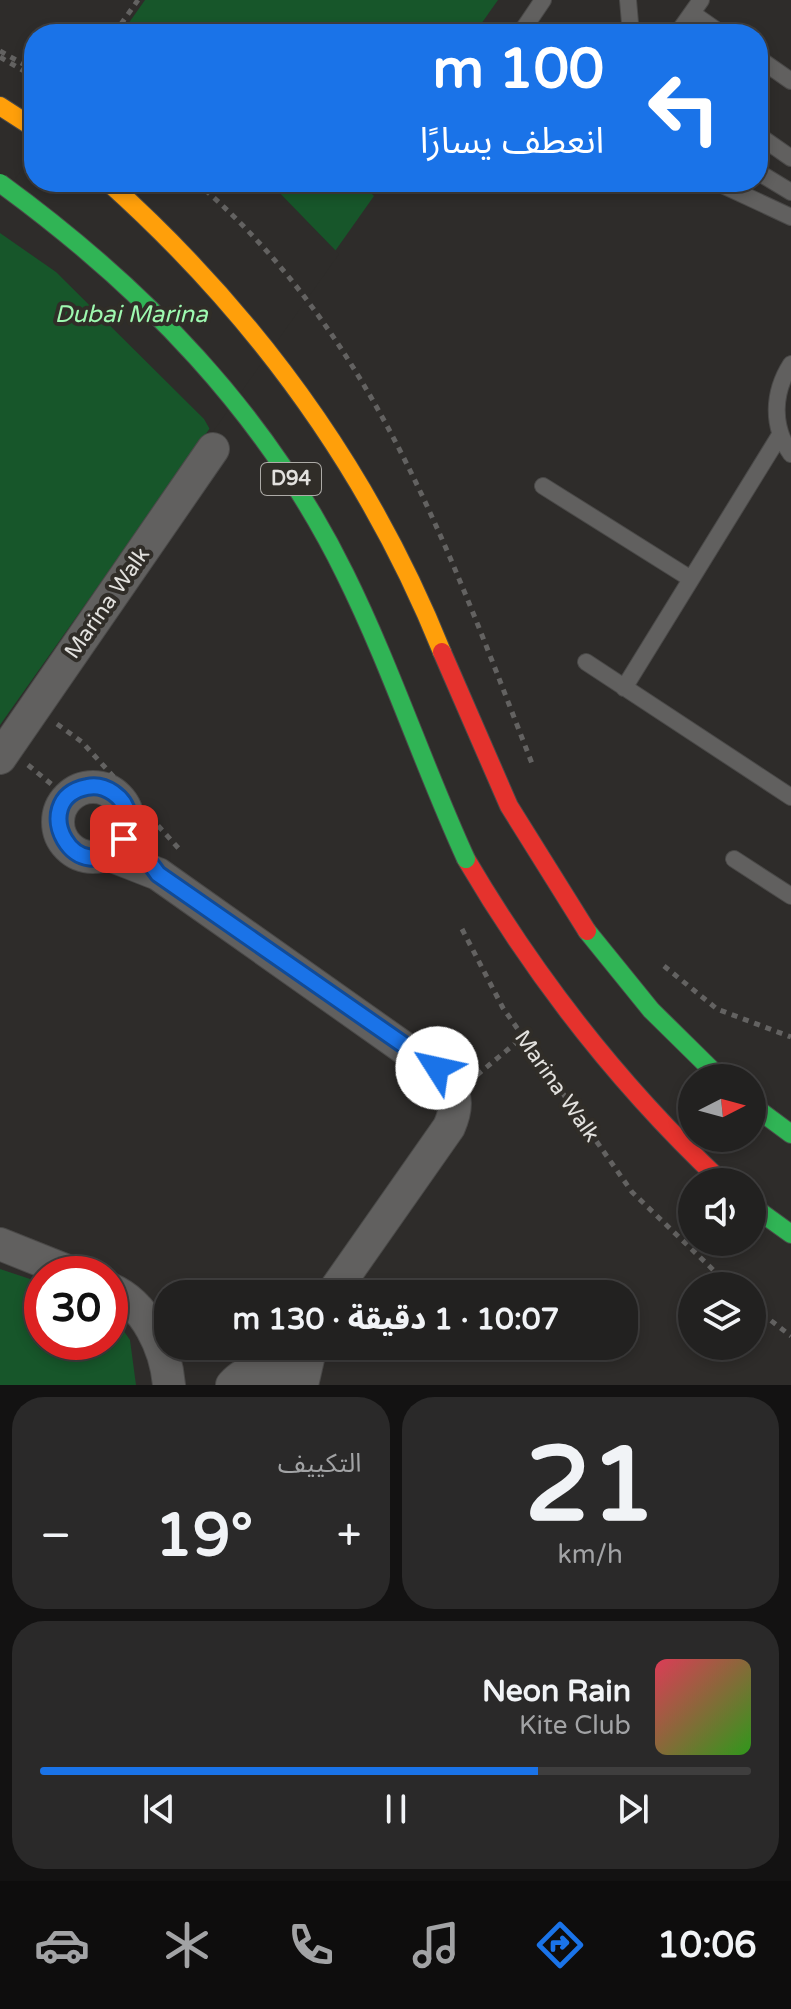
<!DOCTYPE html>
<html lang="ar">
<meta charset="utf-8">
<style>
:root{--surface:#222120;--page:#2a2929;--text:#f1f3f6;--muted:#a2a3a5;--line:#3f3e3e;--accent:#1a73e8}
body{margin:0;font-family:"Varela Round","Noto Sans Arabic",sans-serif;background:var(--page);color:var(--text);direction:rtl;height:100vh;display:flex;flex-direction:column;font-size:30px;white-space:nowrap}
*{box-sizing:border-box;margin:0}
p{font-size:26px;color:var(--muted)}
.icon{flex:none;width:44px;height:44px;fill:none;stroke:currentColor;stroke-width:2;stroke-linecap:round;stroke-linejoin:round}
.map{position:relative;height:1385px;overflow:hidden;direction:ltr}
.panel{display:flex;flex-direction:column;gap:12px;padding:12px;background:#131212;flex:1}
.panel>*{flex:none}
.hud{position:absolute;left:24px;top:24px;width:744px;height:168px;border-radius:32px;box-shadow:0 4px 12px #0003,0 0 0 2px var(--line);direction:rtl;background:#1a73e8;color:#fff;overflow:hidden}
.needle{width:52px;rotate:84deg}
.controls{position:absolute;left:678px;top:1064px;display:grid;gap:16px}
.controls a{display:grid;place-items:center;width:88px;height:88px;border-radius:50%;background:var(--surface);box-shadow:0 4px 12px #0003,0 0 0 2px var(--line);font-size:40px}
.speed{position:absolute;left:24px;top:1256px;display:flex;gap:16px;font-size:40px;font-weight:700;text-align:center}
.speed>*{display:grid;place-content:center;width:104px;height:104px;border-radius:50%;background:var(--surface);box-shadow:0 4px 12px #0003,0 0 0 2px var(--line);line-height:1}
.speed .limit{border:12px solid #d22;background:#fff;color:#111}
.pin{position:absolute;display:grid;place-items:center;width:68px;height:68px;color:#fff;margin:-34px;border-radius:16px;box-shadow:0 4px 12px #0006}
.me{position:absolute;width:88px;margin:-44px;rotate:305deg;stroke-linejoin:round;filter:drop-shadow(0 0 6px #0008)}
.turn{display:flex;align-items:center;gap:28px;height:168px;padding:0 32px;font-size:36px}
.turn .icon{width:104px;height:104px;stroke-width:2.5}
.turn b{display:block;font-size:56px;line-height:68px}
.big{font-size:60px;font-weight:800;line-height:1.1}
.panel .tile{flex:1;display:flex;flex-direction:column;justify-content:center;gap:12px;min-width:0;padding:0 28px;border-radius:32px;background:var(--page)}
.panel .dial{align-items:center;gap:0}
.dial b{font-size:104px;line-height:1}
.song{display:flex;align-items:center;gap:24px}
.cover{width:96px;height:96px;border-radius:12px;background:linear-gradient(135deg,hsl(350 70% 55%),hsl(110 70% 35%))}
.played{height:8px;border-radius:4px;background:linear-gradient(90deg,var(--accent) 70%,var(--line) 70%)}
.keys{display:flex;justify-content:space-around;direction:ltr}
.heat{display:flex;justify-content:space-between;align-items:center;font-size:44px;direction:ltr}
.panel .tiles{flex:1;display:grid;gap:12px;grid-template-columns:1fr 1fr}
.tile:last-child{grid-column:span 2}
.trip{position:absolute;left:154px;top:1280px;width:484px;height:80px;border-radius:32px;background:var(--surface);box-shadow:0 4px 12px #0003,0 0 0 2px var(--line);font-weight:800;line-height:80px;text-align:center;direction:rtl}
.tabs{display:flex;height:128px;justify-content:space-around;align-items:center;background:#0e0d0d;color:var(--muted)}
.tabs .icon{width:56px;height:56px}
.tabs .selected{color:var(--accent)}
.tabs b{font-size:36px;color:var(--text)}
.map>svg:first-child{display:block}
.water{fill:#17562a}
.pier{fill:#2e2c2a}
.lines{fill:none;stroke-linecap:round;stroke-linejoin:round}
.lane-casing{stroke:#4a4948;stroke-width:18}
.street-casing{stroke:#4a4948;stroke-width:34}
.fast-casing{stroke:#4a4948;stroke-width:20}
.slow-casing{stroke:#4a4948;stroke-width:20}
.jam-casing{stroke:#4a4948;stroke-width:20}
.path{stroke:#636261;stroke-width:5;stroke-dasharray:6 6;stroke-linecap:butt}
.lane{stroke:#61605f;stroke-width:16}
.street{stroke:#61605f;stroke-width:32}
.fast{stroke:#30b455;stroke-width:18}
.slow{stroke:#ff9f0a;stroke-width:18}
.jam{stroke:#e5322d;stroke-width:18}
.fast-bridge-casing{stroke:#4a4948;stroke-width:20;stroke-linecap:butt}
.fast-bridge{stroke:#30b455;stroke-width:18}
.route-casing{stroke:#114b97;stroke-width:20}
.route{stroke:#1a73e8;stroke-width:14}
.labels{text-anchor:middle;dominant-baseline:central;stroke-width:8;stroke-linejoin:round;paint-order:stroke}
.shield{fill:#302d28;stroke:#adaba7;stroke-width:2}
.shield-label{font-size:20px;font-weight:bold;fill:#e2e1de}
.street-label{font-size:22px;fill:#e2e1de;stroke:#302d28}
.water-label{font-size:24px;font-style:italic;fill:#9ef9b0;stroke:#302d28}
</style>
<div class="map">
<svg width="791" height="1385" viewBox="0 0 791 1385">
<rect width="100%" height="100%" fill="#2e2c2a"/>
<path class="water" d="M145,0H498L474,34H121Z
M34,182H366L364,186L374,196L0,725V207Z
M0,1269L42,1283V1342H110V1311L130,1340L136,1385H0Z"/>
<path class="pier" d="M33,154L34,182H269L339,254L212,433L204,419L56,272L0,233V200Z"/>
<g class="lines">
<defs>
<path id="lane" d="M628,0L631,34
M692,13L722,34
M520,34L543,0
M677,34L701,0
M758,58L791,81
M758,135L791,158
M758,172L791,192
M716,182L791,217
M791,364C773,392 771,426 791,454
M543,486L691,579
M586,662L791,797
M624,688L780,435
M734,859L791,896"/>
<path id="street" d="M0,758L213,449
M58 822a35 35 0 1 1 70 0a35 35 0 1 1-70 0Z
M107,854L158,874L448,1079C457,1097 457,1109 449,1127L332,1294
M0,1244L75,1274
M110,1289C146,1304 166,1349 169,1385
M232,1385C250,1365 277,1366 295,1385
M302,1385L311,1346"/>
<path id="fast" d="M587,931L651,1010L720,1078
M752,1105L791,1134
M752,1206L791,1234"/>
<path id="slow" d="M0,106L34,128
M108,182C255,314 368,468 442,652"/>
<path id="jam" d="M442,652L509,806L587,931
M466,859C537,980 620,1086 722,1182"/>
</defs>
<use href="#lane" class="lane-casing"/>
<use href="#street" class="street-casing"/>
<use href="#fast" class="fast-casing"/>
<use href="#slow" class="slow-casing"/>
<use href="#jam" class="jam-casing"/>
<path class="path" d="M114,34L138,0
M0,51L34,70
M0,57L34,77
M196,182C375,334 450,554 533,766
M57,724L82,742L181,851
M28,765L67,797
M462,929L503,1008L632,1192L730,1286
M664,966L717,1009L791,1037
M477,1075L523,1037
M752,1306L791,1336"/>
<use href="#lane" class="lane"/>
<use href="#street" class="street"/>
<use href="#fast" class="fast"/>
<use href="#slow" class="slow"/>
<use href="#jam" class="jam"/>
<defs>
<path id="fast-bridge" d="M0,183C144,288 266,413 345,574C391,667 423,765 466,859"/>
</defs>
<use href="#fast-bridge" class="fast-bridge-casing"/>
<use href="#fast-bridge" class="fast-bridge"/>
</g>
<g class="lines">
<defs>
<path id="route" d="M124,839C77,898 25,799 87,787C105,783 125,797 128,815C129,819 127,823 128,827C132,843 149,861 158,874L437,1068"/>
</defs>
<use href="#route" class="route-casing"/>
<use href="#route" class="route"/>
</g>
<g class="labels">
<rect class="shield" x="261" y="463" width="60" height="32" rx="6"/>
<g class="shield-label">
<text x="291" y="479">D94</text>
</g>
<g class="street-label">
<text transform="translate(107 603) rotate(-55)">Marina Walk</text>
<text transform="translate(557 1086) rotate(55)">Marina Walk</text>
</g>
<g class="water-label">
<text x="131" y="314">Dubai Marina</text>
</g>
</g>
</svg>
<div class="controls">
<a><svg class="needle" viewBox="-14 -14 28 28"><path d="M0-13l5 13h-10z" fill="#e53935"/><path d="M0 13l5-13h-10z" fill="#a2a3a5"/></svg></a>
<a><svg class="icon" aria-label="sound" viewBox="0 0 24 24"><path d="M4 9h4l5-4v14l-5-4H4zM17 9q2 3 0 6"/></svg></a>
<a><svg class="icon" aria-label="layers" viewBox="0 0 24 24"><path d="M12 4l9 5-9 5-9-5zM3 14l9 5 9-5"/></svg></a>
</div>
<div class="speed"><div class="limit">30</div></div>
<div class="pin" style="left:124px;top:839px;background:#d93025"><svg class="icon" aria-label="arrive" viewBox="0 0 24 24"><path d="M6 21V4h12l-3 4 3 4H6"/></svg></div>
<svg class="me" style="left:437px;top:1068px" viewBox="-20 -20 40 40"><circle r="19" fill="#fff"/><path d="M0-13L10 11 0 6-10 11z" fill="#1a73e8"/></svg>
<div class="trip">10:07 · 1 دقيقة · 130 m</div>
<div class="hud">
<div class="turn"><svg class="icon" aria-label="left" viewBox="0 0 24 24"><path d="M17 20v-9H6M10 6l-5 5 5 5"/></svg><div><b>100 m</b>انعطف يسارًا</div></div>
</div>
</div>
<section class="panel">
<div class="tiles">
<div class="tile dial"><b>21</b><p>km/h</p></div>
<div class="tile"><p>التكييف</p>
<div class="heat"><a>−</a><b class="big">19°</b><a>+</a></div>
</div>
<div class="tile">
<div class="song"><i class="cover"></i><div><b>Neon Rain</b><p>Kite Club</p></div></div>
<div class="played"></div>
<div class="keys"><svg class="icon" aria-label="previous" viewBox="0 0 24 24"><path d="M18 5L8 12l10 7zM5 5v14"/></svg><svg class="icon" aria-label="pause" viewBox="0 0 24 24"><path d="M8 5v14M16 5v14"/></svg><svg class="icon" aria-label="next" viewBox="0 0 24 24"><path d="M6 5l10 7-10 7zM19 5v14"/></svg></div>
</div>
</div>
</section>
<nav class="tabs">
<b>10:06</b>
<svg class="icon selected" aria-label="directions" viewBox="0 0 24 24"><path d="M12 3l9 9-9 9-9-9zM9 14v-3h6M13 9l2 2-2 2"/></svg>
<svg class="icon" aria-label="music" viewBox="0 0 24 24"><path d="M9 18V5l10-2v13"/><circle cx="6" cy="18" r="3"/><circle cx="16" cy="16" r="3"/></svg>
<svg class="icon" aria-label="phone" viewBox="0 0 24 24"><path d="M5 4h4l2 5-3 2q2 4 5 5l2-3 5 2v4C11 20 4 13 5 4z"/></svg>
<svg class="icon" aria-label="climate" viewBox="0 0 24 24"><path d="M12 3v18M4 7l16 10M4 17L20 7"/></svg>
<svg class="icon" aria-label="car" viewBox="0 0 24 24"><path d="M5 17H2v-5l4-1 3-4h7l3 4 3 1v5h-3M9 17h6M6 11h13"/><circle cx="7" cy="17" r="2"/><circle cx="17" cy="17" r="2"/></svg>
</nav>
